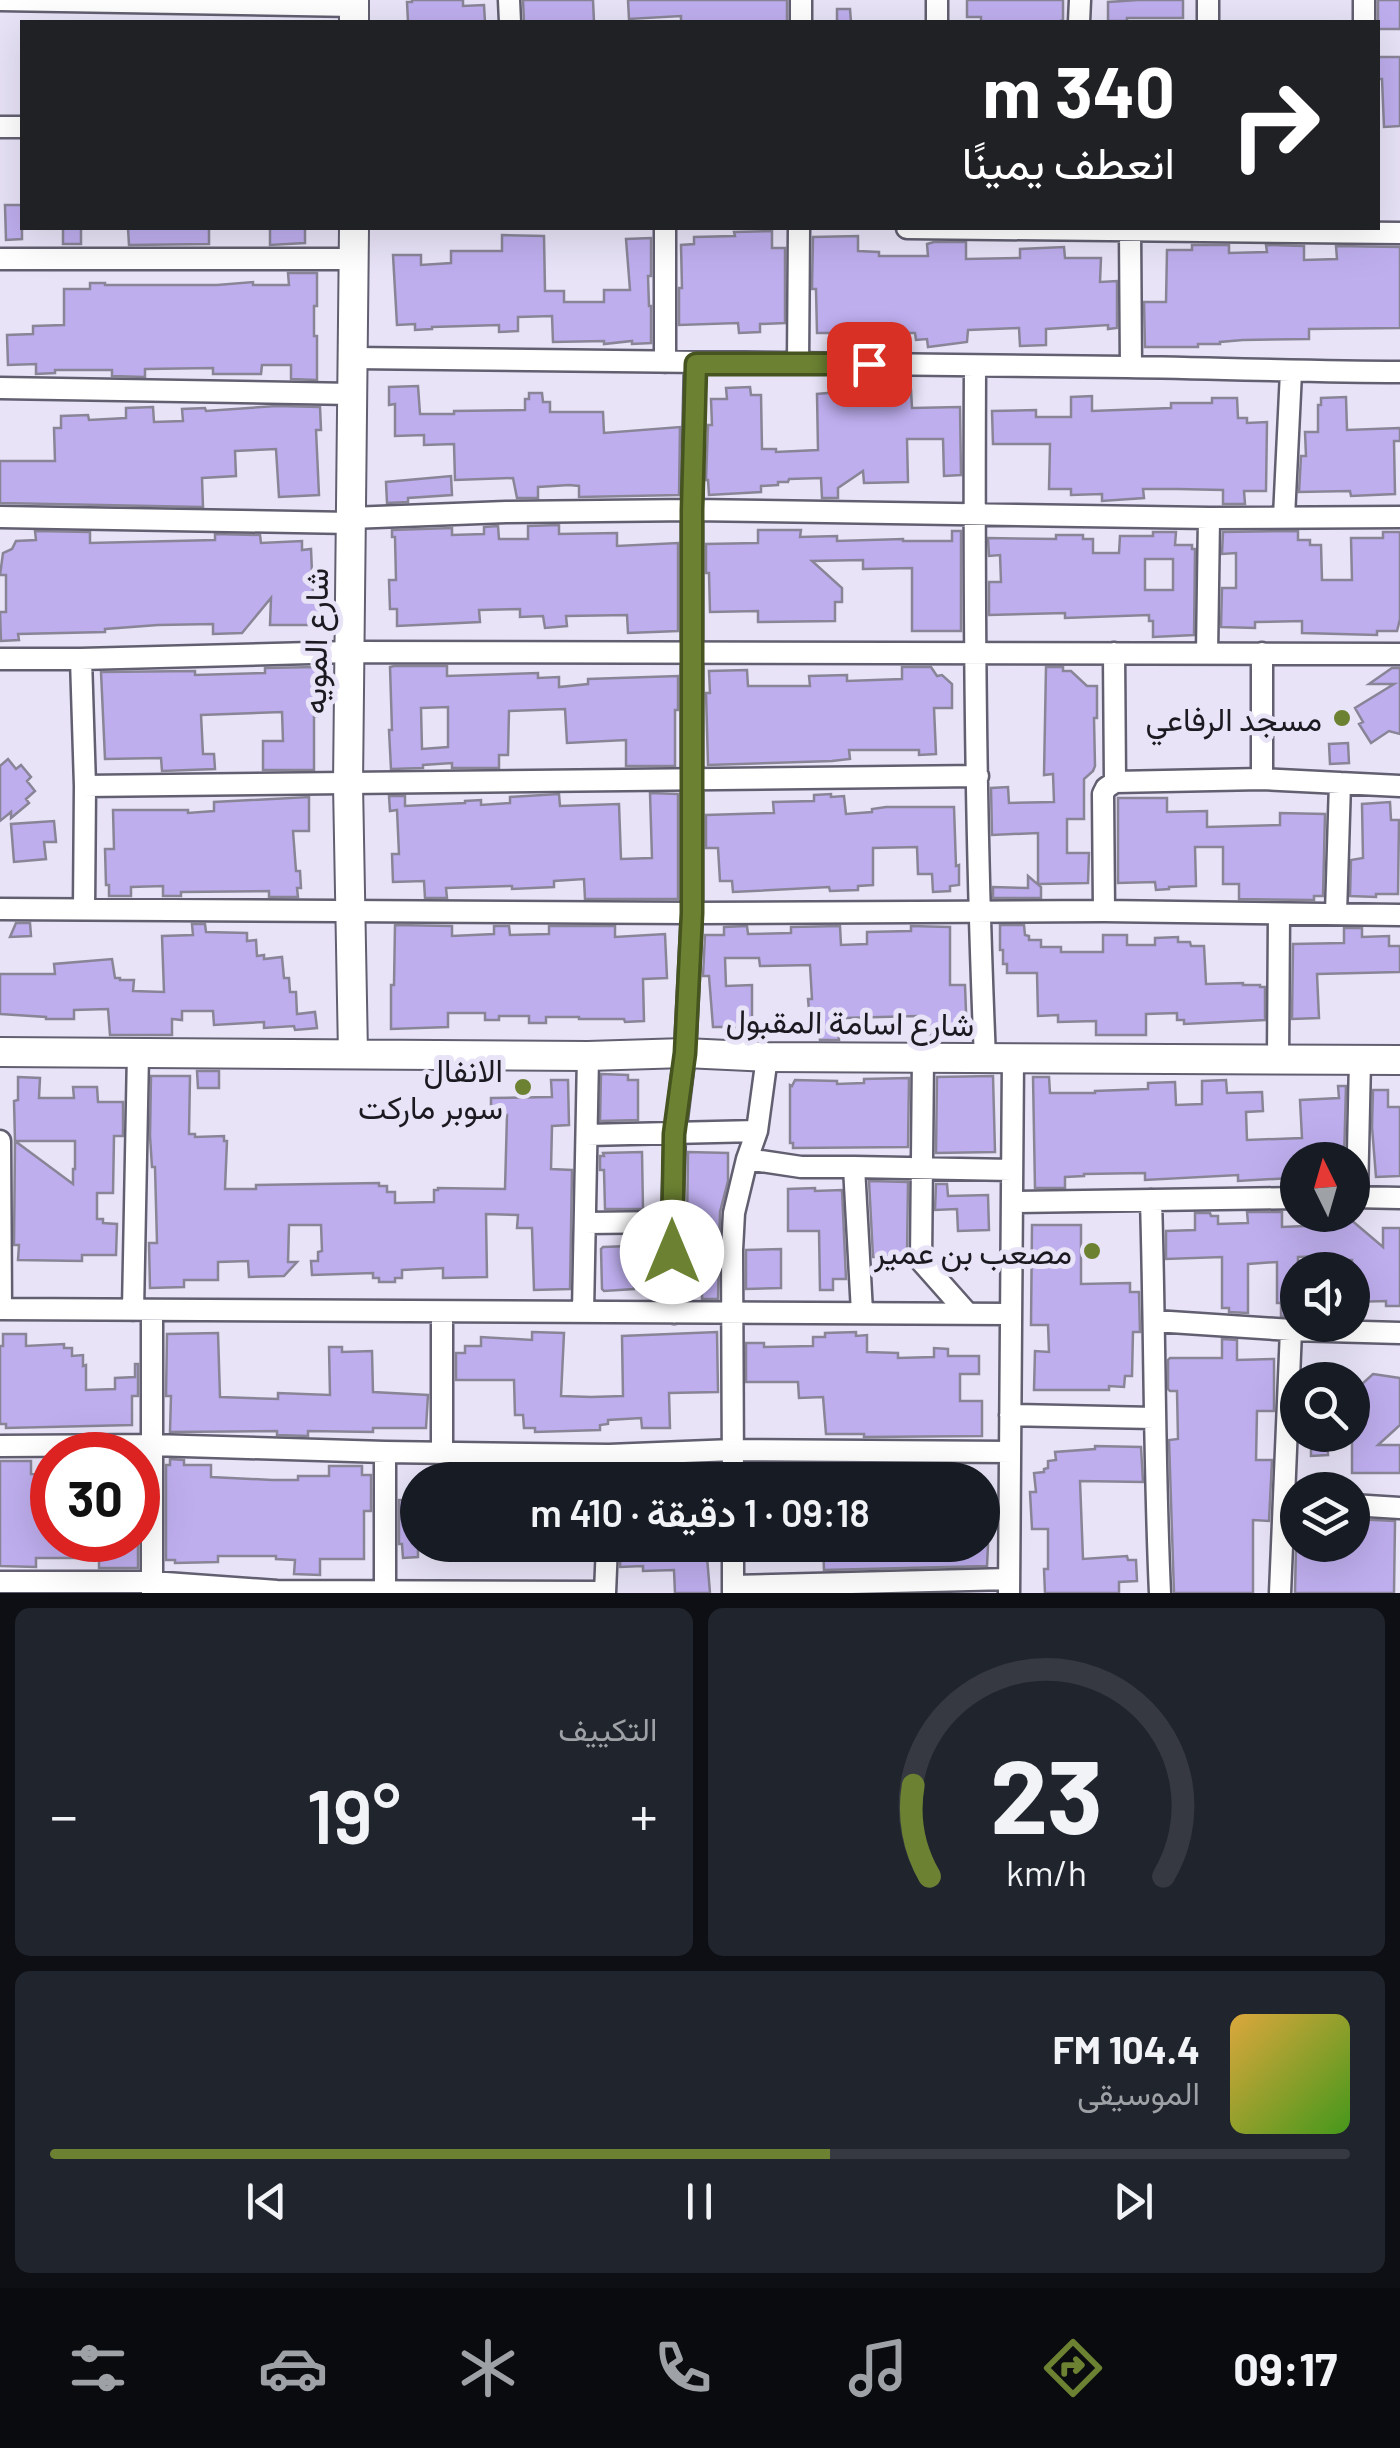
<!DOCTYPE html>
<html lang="ar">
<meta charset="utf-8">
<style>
:root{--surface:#171b24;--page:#20242c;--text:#f1f3f6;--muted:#9ea1a6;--line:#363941;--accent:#6c8132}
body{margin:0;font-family:Barlow,Vazirmatn,sans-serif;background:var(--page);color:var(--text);direction:rtl;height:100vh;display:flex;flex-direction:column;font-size:38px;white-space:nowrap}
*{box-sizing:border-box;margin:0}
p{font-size:32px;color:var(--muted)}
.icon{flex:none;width:55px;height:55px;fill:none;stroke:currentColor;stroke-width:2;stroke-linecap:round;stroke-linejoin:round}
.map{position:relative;height:1593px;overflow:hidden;direction:ltr}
.drawer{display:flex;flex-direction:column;gap:15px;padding:15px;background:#0d0f14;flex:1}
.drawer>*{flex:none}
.top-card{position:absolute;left:20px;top:20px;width:1360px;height:210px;border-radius:0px;box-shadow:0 10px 40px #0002;direction:rtl;background:#202124;color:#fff;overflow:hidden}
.needle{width:65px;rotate:355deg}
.tools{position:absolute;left:1280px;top:1142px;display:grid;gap:20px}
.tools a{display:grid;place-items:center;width:90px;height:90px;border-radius:50%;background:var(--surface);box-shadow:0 10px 40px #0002;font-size:50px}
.speed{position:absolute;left:30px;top:1432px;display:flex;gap:20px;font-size:50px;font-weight:700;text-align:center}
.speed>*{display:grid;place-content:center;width:130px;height:130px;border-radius:50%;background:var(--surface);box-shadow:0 10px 40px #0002;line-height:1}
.speed .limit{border:15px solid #d22;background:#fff;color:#111}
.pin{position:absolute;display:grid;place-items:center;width:85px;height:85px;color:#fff;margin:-42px;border-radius:20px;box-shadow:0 5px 15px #0006}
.me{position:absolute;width:110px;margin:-55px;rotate:0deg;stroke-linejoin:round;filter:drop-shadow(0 0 8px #0008)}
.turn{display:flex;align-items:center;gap:35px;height:210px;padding:0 40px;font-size:45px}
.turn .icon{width:130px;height:130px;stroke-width:2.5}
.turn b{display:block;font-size:70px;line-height:85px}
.big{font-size:75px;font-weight:600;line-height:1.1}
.drawer .card{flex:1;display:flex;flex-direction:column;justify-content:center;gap:15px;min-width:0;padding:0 35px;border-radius:15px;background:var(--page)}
.drawer .dial{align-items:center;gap:0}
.dial svg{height:260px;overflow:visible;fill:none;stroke:var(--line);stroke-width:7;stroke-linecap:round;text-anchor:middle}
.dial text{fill:var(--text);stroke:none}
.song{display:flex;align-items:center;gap:30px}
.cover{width:120px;height:120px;border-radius:15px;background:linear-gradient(135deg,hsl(40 70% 55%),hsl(100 70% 35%))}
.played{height:10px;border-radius:5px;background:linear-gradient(90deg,var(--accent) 60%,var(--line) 60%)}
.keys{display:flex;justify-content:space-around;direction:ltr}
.heat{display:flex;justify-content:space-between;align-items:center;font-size:55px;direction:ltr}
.drawer .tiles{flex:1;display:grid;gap:15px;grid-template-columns:1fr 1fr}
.card:last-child{grid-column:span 2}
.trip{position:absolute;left:400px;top:1462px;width:600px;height:100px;border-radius:50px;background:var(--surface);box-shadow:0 10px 40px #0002;font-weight:600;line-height:100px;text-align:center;direction:rtl}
.dock{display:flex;height:160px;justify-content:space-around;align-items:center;background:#090b0e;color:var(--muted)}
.dock .icon{width:70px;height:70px}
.dock .active{color:var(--accent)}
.dock b{font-size:45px;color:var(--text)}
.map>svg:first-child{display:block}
.building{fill:#beaeee;stroke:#898597;stroke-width:2.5;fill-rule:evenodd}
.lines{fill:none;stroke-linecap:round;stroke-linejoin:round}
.street-casing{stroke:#625f70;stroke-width:25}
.secondary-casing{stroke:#625f70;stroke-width:32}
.street{stroke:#fff;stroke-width:20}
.secondary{stroke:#fff;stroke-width:28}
.route-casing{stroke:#465420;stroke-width:25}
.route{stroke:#6c8132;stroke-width:18}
.poi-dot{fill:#6c8132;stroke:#e8e3f7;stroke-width:4}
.labels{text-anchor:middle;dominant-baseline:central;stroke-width:10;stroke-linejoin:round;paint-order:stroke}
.street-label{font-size:32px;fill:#1c1a21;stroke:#e8e3f7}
.poi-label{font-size:32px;fill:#1c1a21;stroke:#e8e3f7;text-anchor:end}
</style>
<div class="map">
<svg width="1400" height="1593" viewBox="0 0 1400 1593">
<rect width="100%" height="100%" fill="#e8e3f7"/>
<path class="building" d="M412,0H463V6L484,5L485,22H408L407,2H412Z
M523,0H593L594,22H524Z
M628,0H787V22H681V16L629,19Z
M967,0H1063V20L1058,22H981V17H967Z
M1138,0H1183V18H1127V21H1108V2Z
M1378,0H1400V29H1378Z
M837,9H850L851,22H837Z
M1378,57H1400V126L1384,127L1382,79H1378Z
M5,205H22V239L6,240Z
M63,228H81V244H63Z
M128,228H209V244L129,245Z
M270,228H305V243L270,245Z
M772,231V248H785V323L760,324V332L739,333L738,323L679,325V288H682L681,245L694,244V237L735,236L734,232Z
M502,235L544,236L545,291H564V302H604V290H630L626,239L651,238V276H648L649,306H651V343L632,344V341L604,344V341L553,342L552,316L518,317V331L499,332V325L432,327V329L415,330V324L397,325L393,255H421V265L451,263V251H502Z
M858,236V251L879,252V256H928L927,244L934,242H966V259L1020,258V249L1064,247L1065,258H1101L1100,282L1117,281V328L1108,329V325L1046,329V345L1020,346L1019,328L968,330L967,342L928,347L927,339L916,340L915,333H817L816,289H812L813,237Z
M1192,245H1229V253L1267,252L1266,245L1304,246V260L1337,259L1336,246L1400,247V328L1309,329V339L1243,340L1220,342V344H1198V347H1145L1144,302H1166L1167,250H1192Z
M288,273H317V306H314V336H317V380L291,379V365H262L261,374H213V368L145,369V377L112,376V370H55V373L36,374V364L8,365L7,335L33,334V326L64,325V289H90V283H105V285H217L253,282V285H289Z
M418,386L420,414H454V411L525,410V399H529V393H542L543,402H550V412H603L604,433L680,427L679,495L579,497V486L569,485L538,487V498H517L513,478L455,480L454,444L424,445V435L395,436V404L389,405V387Z
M750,387L751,395H761L762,449H776V452L818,450L817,394L860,390V401L894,400V390H911L912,408L960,407L961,475L944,476L943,439H907L908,482L864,483L863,471L838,488V498H822L821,478L789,479L788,482H778V485L761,486V492L709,495L708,480H706L708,425H712L711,399H727L726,388Z
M1092,396V411L1171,408V403H1212V398H1237L1238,418H1247V423L1267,422L1266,491H1244L1245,504H1223V490L1178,489H1143L1144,498L1102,501V494L1071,495V489H1049L1050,444H993L992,411L1036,410V417H1071V397Z
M1346,397L1347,430L1400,428V441H1394L1395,494L1351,496L1350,491L1299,492L1301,456H1306L1305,432H1318V405H1321V398Z
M276,406L320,407L321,430H316L319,495L279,497L276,449L235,451L236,476L202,478L203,507L0,503V461H55L54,428H61V416L88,415L89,420L126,418V408L153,407L154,422L183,421L182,409L205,408L206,411Z
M451,476L452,495L408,498V502L387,503L386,482Z
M559,525V534L617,533V546L678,543V631L628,633L627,615L566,616L567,626L545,628L543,616L520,617V609L479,610L480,622L397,626V609H390L389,580H396L395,537H392V530L452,528V535L484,534V527L498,526L499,539H528V526Z
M758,530H801L800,537L837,536V541L903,539V541H952V531H961V631H912V568L863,569V560L812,561L842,588V602H835V621L758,622V611L710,612L709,573H706V544L758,543Z
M35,531L90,532V543L215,540V534L260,535L261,543L302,541V550L311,549L313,596H321V625H270L271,598L242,633L213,634V624L158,625L105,629V632L18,634L19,640L1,641L0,612H6V575H0L3,553L12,549L16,541L36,540Z
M1298,531V540H1310V545H1321L1322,580H1352L1351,538H1383V532H1400V619L1397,631H1377V635L1302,633V621L1255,622V628L1221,627L1222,588H1236V553L1222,554L1223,532Z
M1153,532H1176L1175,545H1192V549H1195L1194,635L1153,637V621H1149V615L1065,618V613L989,615V582H1001L1000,555L989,556L988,538L1056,539V535H1083V539H1093V553H1119L1120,536H1153ZM1145,559H1173V590H1145Z
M394,666H447V676L538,673V678L559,677V687L588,684V679L678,676V710H675V766H626V740L567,743L565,709L509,711L508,755H499V768H452V763L423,765V768L391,769L389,730H392L390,667ZM448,707V747L422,749L421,708Z
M316,667L318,716H314V770H263V741H283L282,712L201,715L203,754H214L215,769L162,771L161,758L105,759L101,672L195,671V675L265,673V668Z
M902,667H931L937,676L942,675L952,684V708H934L936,754L919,755V750H849L850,759L832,761L708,765L706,693H710L709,671L747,670L748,686H810L809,676L847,675V681L902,679Z
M1046,667H1063V671H1071L1087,686H1097V718H1094L1095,766L1093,771L1084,779V819H1067V853H1089L1088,883L1038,884V833L992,835L991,788L1008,787L1009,803L1054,802L1053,774L1044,775Z
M1392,668H1400V734L1389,731L1371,743L1359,724L1363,722L1355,708L1394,684H1369Z
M1348,743L1349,763L1330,764L1329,744Z
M8,759L16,769L21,765L31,777L27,781L35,791L26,799L29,803L11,818V812L0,821V766Z
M650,793L678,794V899H585L584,879L554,881V887L512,889V886L446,888L447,898H425L424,881L393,882L392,854H399L397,810L390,811L389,796H405V806L465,803V801L481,800V805L510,803V797L559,794L560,806L619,804L621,859L652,858Z
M831,794V797L844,796L846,814L872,812V809L886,807H954L956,866L959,865V885L950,886V891L933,892L932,874H918L917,847L873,848V885L858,886V890L830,891L829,887L733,892L732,881H720L718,848H706V815L774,813L773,802L814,801V795Z
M309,797V831H293L296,871H300L301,888H297L298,897H269V891L181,892V896H163V886L131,887V896H109V885H106L105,849H114L113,810H188V813L214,811V802Z
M1118,798H1167V812L1207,811V827L1280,825V813L1325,814L1323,896H1314V900L1239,899V884H1223V847H1195L1196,886L1169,887V889L1156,890L1155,882L1118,883Z
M1390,802L1391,820H1399L1398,894H1376V897L1350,896L1351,860L1363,858L1362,804Z
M54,821L56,842H44L46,859L14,862L11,824Z
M1028,876L1041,887V898H993V887L1028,888Z
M16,923H30L31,936L10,937Z
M192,924H205L206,932L247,933V941L256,940L257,956L264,955V959L282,957L284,978H289L290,992H296L297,1014L315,1012L317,1028L295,1030L294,1026L264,1028V1022L214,1025L213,1011H182V1020L172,1019V1035H110L108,1009L74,1010V1019H46V1017L0,1014V974H55L54,964L112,959L115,978H120V980H134L133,991L164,992L162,936L193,935Z
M395,925L452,926V936L494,934V926H509L510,935L549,934V926H615V937L665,934L667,978L643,979L644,1021L625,1022L624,1019H579V1017H546V1023H529V1016H499V1020H485V1013H448V1027L391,1029V985H394Z
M1000,925H1024L1025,935L1029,936V940H1041V947H1061V952H1103V935H1127V945H1155V938L1178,937V942H1190L1191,946H1204L1206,984L1243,983V985H1260V987H1265V1020L1184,1024V1020H1177V1013L1146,1014V1035H1096V1021L1058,1022V1015L1038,1016L1037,973H1007V964H1003V950H1000Z
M747,926L748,934L791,933V927L840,926L841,945L867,944V932L911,931V926L950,927V985H965L966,1012H963L964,1032L918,1035L917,1016L844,1018L845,1027H838L839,1040H820L819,1030L811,1031L808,999H812L810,965L760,966L759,958H725L726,986L752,985V1024H742V1027H713L709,976H703L705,935H724V927Z
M1344,928H1362V937L1389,936V946H1400V972L1317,974L1319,1018L1292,1019L1293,944L1344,943Z
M197,1071H219V1088H198Z
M601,1074L628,1075V1080H638V1120L600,1121Z
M151,1076H190L189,1134H195V1137L224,1136V1141H227L225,1189H256V1185L379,1183V1186H387V1192H395V1203L434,1202V1190H438V1188L505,1189L507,1115H491V1098L552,1097L551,1080H568L569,1125L552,1126L551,1169L572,1170L570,1289L534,1290L532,1228H517L518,1215L486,1214L487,1277L443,1278V1268L402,1270V1278H395V1282H379V1278H373V1273L312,1275L311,1261H318V1252L322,1251L321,1225H289L288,1262H297L284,1276L249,1277L248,1261L218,1262V1280H184V1287L150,1288L149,1243H157L155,1167H152L150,1136Z
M993,1076L995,1152L936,1153L937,1077Z
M18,1077L40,1078L39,1098H74L73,1087H97L98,1102H123V1136H114L113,1193H97V1219H103V1223L117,1224L116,1255H82V1261L18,1260L19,1245H14L15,1141L73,1184V1169H75V1141H15L14,1101L18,1100Z
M1033,1077H1049L1050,1093H1095V1091L1148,1089V1083L1175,1082L1176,1105L1202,1104V1081L1226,1080L1227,1093L1262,1092L1263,1111L1246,1112L1247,1140L1302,1138L1300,1100L1339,1098L1338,1086H1346L1344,1160H1291V1178L1238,1181V1175L1145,1180V1173L1084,1174V1176L1065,1177V1188H1035Z
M909,1078L908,1147L793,1148V1143H790V1085L792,1086L795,1080L837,1081V1084L864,1083V1079Z
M1373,1090H1388V1107H1400V1176L1376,1177L1372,1127Z
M642,1152L643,1209H605L604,1170H600V1156H604L603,1153Z
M688,1152L728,1153V1181L720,1212L718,1299H702V1294L689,1295L687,1224Z
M869,1181L908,1182L907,1256L873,1257Z
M936,1184H947L948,1196L988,1195L989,1230L958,1231L957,1209L935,1210Z
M815,1188V1191L842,1190L846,1279H833V1290H820L819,1231H788V1189Z
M1247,1212H1282V1227L1328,1225V1215H1350V1219L1383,1247V1228H1400V1306H1386V1301L1352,1302V1260H1328V1256L1298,1257V1316H1281V1303H1277V1262L1248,1264V1313L1229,1312V1308H1222V1257L1166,1259V1231L1195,1230V1213H1210L1211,1216H1218V1224L1248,1223Z
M1032,1225H1081V1284L1130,1283V1292H1139L1140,1332H1133L1132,1376H1125L1124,1387L1109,1386V1390H1034L1035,1351L1049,1352L1048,1325H1031Z
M629,1246L630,1249L634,1248V1289L604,1291L602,1289L601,1249L603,1247Z
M781,1249V1288L746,1289V1250Z
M532,1332L564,1333L561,1396L591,1397L623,1396L622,1336L717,1332L718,1392L669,1393L670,1428H642L641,1418L608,1420V1424L600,1425V1430L535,1432V1428H524L523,1415H515L514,1380H456V1353H465V1346H481V1337L532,1340Z
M856,1332V1336L867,1335V1352L898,1353V1358L934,1357V1348L948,1349V1356H979V1374H960V1401H982V1436L864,1437V1434H826L823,1397L799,1398L798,1382H746V1343H764V1347L813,1346V1337H825V1333Z
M218,1333L220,1397L278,1399V1393L330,1395L329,1347H342V1352L372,1351L373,1392L428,1395L426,1428H373V1432L308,1431V1436L277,1435V1431L170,1432L171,1396H166L167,1334Z
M3,1334H26V1346L64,1344V1348H72V1356L83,1355V1366L86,1365V1390L115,1389V1378L135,1377V1364H138V1396H132V1425L6,1428V1424H0V1346H3Z
M1222,1339L1237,1340V1360L1274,1359V1411H1257L1256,1460H1272L1269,1521L1253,1520V1593H1174L1169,1440L1178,1439L1177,1391H1170L1168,1389V1360L1170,1358H1222Z
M1373,1374L1400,1378V1425L1378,1445H1400V1473H1352V1393Z
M1311,1435H1327L1328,1455L1311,1456Z
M1095,1446L1141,1447L1143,1482L1080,1481L1083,1559L1127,1556L1128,1560H1136L1137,1581L1119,1582V1593H1045L1044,1569H1048V1529H1032L1030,1492H1036L1034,1473L1044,1472V1469L1048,1468V1461L1056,1460L1055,1452L1095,1449Z
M170,1459L184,1460V1465H211V1477L272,1480H298V1476H329V1466H362V1475H371V1511H364V1559H320V1575L294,1574L295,1560L276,1559V1556H218V1562L175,1563V1560H166V1465H170Z
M0,1461H31V1474L52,1475V1540H138V1479V1568H99V1558H36V1567L0,1566Z
M563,1468L595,1469V1480H562Z
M399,1500H418V1557L403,1558L402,1544H399Z
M1354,1519L1395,1521L1394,1593H1295L1296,1545H1354Z
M621,1545H706L710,1593H675L674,1570L643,1571V1566L620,1567Z
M823,1545H988L987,1566L824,1570Z"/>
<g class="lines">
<defs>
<path id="street" d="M0,0L354,6
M509,0L510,22
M801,22V0
M937,22V0
M1079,22L1080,0
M1208,22V0
M1364,22V0
M0,127H22
M665,228V362
M907,228L1400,233
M1130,230L1131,367
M0,259H354
M354,358C611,362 869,363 1127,367C1218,368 1309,372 1400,372
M798,363L799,228
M975,366C974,596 975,827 985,1058
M0,388L353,394
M0,517L351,523
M1284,517L1291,372
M350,518L506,512L692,510L1209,518L1400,517
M1114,653L1115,782
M1207,653L1209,518
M0,659H81L349,652L1400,654
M81,659L85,786L84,909
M1262,779V653
M85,786L978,776
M0,909L692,913L1104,911L1400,915
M1104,911L1103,794L1106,788L1115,782L1262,779L1400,786
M1336,913L1340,783
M767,1057L757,1131L747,1159L801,1167H854L862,1312
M923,1057L921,1261L968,1314
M1278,1059L1279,914
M587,1135L757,1131
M0,1141L1,1309
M854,1167L1012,1170
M1352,1197L1400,1198
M1357,1197L1360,1060
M1151,1200C1155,1331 1154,1462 1160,1593
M1012,1202L1298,1198
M585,1223L672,1222
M0,1309L1011,1314
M133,1310L138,1053
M152,1311V1593
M583,1312L588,1056
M674,1313L672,1222L675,1134L685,1053L692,913V510L695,364
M1155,1321L1291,1330L1400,1333
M1010,1415L1154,1418
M0,1446L152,1445L385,1452L609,1455L733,1450L1010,1452
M385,1452V1590
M442,1452V1312
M609,1480V1455
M733,1480L732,1250L734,1213L747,1159
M1352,1505L1400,1508
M0,1582H152L277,1591L605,1592
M733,1586L1009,1579
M605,1593L607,1545
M733,1593V1545
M1009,1593L1013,1058
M1280,1593L1291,1330"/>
<path id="secondary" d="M354,0V22
M0,1052L588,1056L685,1053L767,1057L1400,1060
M353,1054L348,784L354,228"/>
</defs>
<use href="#street" class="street-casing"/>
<use href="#secondary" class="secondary-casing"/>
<use href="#street" class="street"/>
<use href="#secondary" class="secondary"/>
</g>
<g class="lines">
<defs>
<path id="route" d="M672,1252L674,1134L685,1053L692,913V510L696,364H869"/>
</defs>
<use href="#route" class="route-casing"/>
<use href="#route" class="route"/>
</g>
<g class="poi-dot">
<circle cx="1342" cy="718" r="10"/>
<circle cx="523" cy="1087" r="10"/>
<circle cx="1092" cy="1251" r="10"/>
</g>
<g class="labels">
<g class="street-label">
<text transform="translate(314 641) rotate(-89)">شارع المويه</text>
<text transform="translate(850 1021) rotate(1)">شارع اسامة المقبول</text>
</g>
<g class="poi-label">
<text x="1322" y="718">مسجد الرفاعي</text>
<text x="503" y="1069">الانفال<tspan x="503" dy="37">سوبر ماركت</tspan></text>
<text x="1072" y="1251">مصعب بن عمير</text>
</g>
</g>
</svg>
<div class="tools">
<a><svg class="needle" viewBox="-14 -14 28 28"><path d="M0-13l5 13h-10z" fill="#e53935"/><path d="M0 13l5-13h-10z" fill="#9ea1a6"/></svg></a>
<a><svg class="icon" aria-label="sound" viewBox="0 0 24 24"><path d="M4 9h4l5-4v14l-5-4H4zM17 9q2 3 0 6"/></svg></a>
<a><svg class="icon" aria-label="search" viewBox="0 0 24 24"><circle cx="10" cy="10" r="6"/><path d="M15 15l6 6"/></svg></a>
<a><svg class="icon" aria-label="layers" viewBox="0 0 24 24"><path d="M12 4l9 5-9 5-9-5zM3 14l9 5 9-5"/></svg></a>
</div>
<div class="speed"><div class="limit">30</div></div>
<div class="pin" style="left:869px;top:364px;background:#d93025"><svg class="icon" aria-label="arrive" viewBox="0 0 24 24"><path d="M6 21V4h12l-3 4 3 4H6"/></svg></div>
<svg class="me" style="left:672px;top:1252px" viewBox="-20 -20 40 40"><circle r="19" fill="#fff"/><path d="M0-13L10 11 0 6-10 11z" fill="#6c8132"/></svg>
<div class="trip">09:18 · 1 دقيقة · 410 m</div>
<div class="top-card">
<div class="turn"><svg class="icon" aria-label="right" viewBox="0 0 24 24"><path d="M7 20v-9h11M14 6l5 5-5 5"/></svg><div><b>340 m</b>انعطف يمينًا</div></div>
</div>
</div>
<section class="drawer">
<div class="tiles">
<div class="card dial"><svg viewBox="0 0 100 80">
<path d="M14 69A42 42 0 1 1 86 69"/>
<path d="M14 69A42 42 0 0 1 9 41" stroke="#6c8132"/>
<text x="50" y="56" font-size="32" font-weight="700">23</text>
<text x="50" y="72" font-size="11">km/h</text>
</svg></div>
<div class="card"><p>التكييف</p>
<div class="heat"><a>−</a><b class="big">19°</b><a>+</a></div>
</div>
<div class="card">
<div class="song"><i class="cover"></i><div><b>104.4 FM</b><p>الموسيقى</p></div></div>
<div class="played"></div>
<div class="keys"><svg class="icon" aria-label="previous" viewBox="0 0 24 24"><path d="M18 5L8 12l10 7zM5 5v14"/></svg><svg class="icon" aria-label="pause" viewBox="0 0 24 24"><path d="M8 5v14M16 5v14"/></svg><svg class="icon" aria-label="next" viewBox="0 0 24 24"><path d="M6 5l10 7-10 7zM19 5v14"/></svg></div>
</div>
</div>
</section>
<nav class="dock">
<b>09:17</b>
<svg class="icon active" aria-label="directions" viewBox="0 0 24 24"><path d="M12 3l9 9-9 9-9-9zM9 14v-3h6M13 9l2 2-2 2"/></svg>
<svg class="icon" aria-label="music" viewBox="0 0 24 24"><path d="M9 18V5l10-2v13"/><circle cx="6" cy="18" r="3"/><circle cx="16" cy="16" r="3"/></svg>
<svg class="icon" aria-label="phone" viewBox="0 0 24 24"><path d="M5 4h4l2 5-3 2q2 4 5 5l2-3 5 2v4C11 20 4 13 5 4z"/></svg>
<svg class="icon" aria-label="climate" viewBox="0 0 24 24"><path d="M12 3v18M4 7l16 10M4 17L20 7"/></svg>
<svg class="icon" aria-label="car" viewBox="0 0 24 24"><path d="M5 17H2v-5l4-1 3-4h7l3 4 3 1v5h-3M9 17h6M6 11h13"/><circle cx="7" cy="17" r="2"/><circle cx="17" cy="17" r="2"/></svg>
<svg class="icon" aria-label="filters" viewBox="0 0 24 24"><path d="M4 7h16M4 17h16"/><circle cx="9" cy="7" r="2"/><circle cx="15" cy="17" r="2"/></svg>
</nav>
